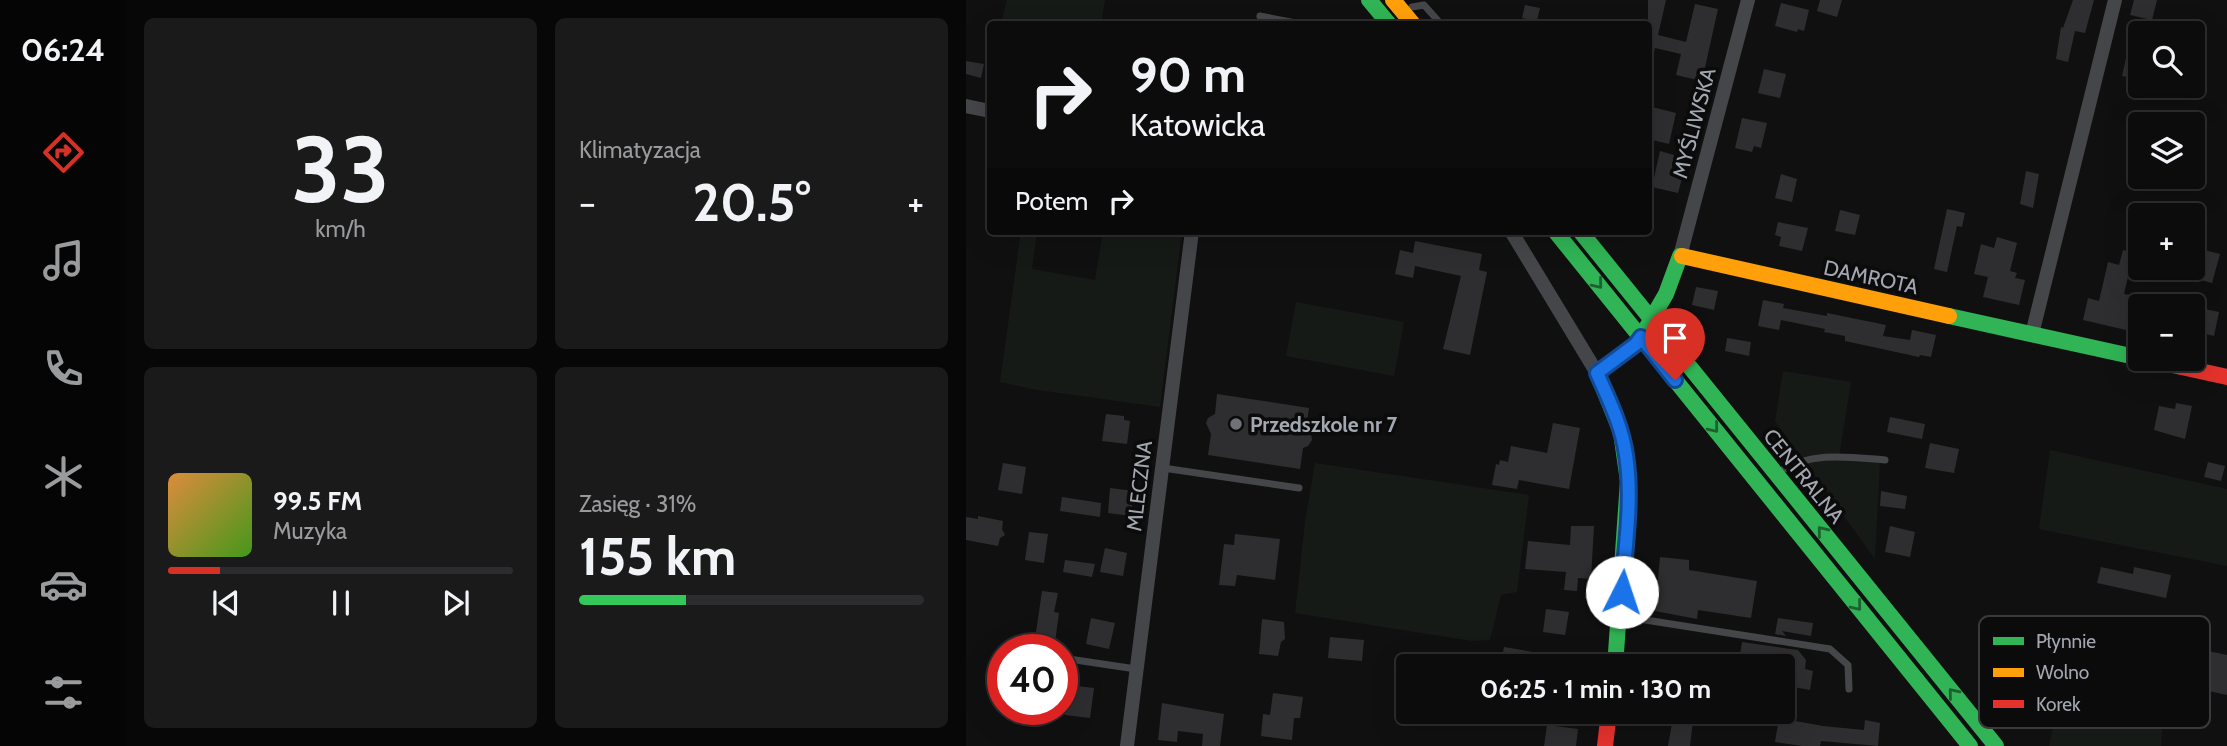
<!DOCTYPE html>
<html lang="pl">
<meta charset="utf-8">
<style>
:root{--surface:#0c0c0d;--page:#1a1a1b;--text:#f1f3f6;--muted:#9a9b9d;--line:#2c2c2e;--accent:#d93025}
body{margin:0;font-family:Cabin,sans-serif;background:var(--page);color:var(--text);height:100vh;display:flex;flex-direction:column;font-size:26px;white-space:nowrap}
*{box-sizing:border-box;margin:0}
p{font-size:23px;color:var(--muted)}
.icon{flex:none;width:38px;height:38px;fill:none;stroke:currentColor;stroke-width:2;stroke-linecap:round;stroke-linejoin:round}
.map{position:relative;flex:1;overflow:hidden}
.drawer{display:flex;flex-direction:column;gap:18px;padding:18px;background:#070707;width:840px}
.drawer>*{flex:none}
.guide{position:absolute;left:21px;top:21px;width:665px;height:214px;border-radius:7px;box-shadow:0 7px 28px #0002,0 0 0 2px var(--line);background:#0c0c0d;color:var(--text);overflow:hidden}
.controls{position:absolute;left:1162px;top:21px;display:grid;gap:14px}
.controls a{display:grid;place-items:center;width:77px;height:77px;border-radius:7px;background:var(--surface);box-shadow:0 7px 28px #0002,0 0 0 2px var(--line);font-size:35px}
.speed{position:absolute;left:21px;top:634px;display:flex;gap:14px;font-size:35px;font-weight:700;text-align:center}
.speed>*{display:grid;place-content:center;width:91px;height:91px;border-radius:50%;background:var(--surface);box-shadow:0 7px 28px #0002,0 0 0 2px var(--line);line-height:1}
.speed .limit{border:10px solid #d22;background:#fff;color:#111}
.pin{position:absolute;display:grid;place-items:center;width:60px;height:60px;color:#fff;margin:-72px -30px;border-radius:50% 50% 50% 0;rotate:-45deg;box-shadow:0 0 7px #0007}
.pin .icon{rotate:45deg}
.me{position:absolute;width:77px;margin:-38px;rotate:4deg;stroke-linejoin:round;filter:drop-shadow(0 0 5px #0008)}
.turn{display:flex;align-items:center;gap:24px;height:147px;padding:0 28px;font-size:32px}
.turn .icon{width:91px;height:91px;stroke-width:2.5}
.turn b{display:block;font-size:49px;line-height:60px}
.then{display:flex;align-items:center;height:66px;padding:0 28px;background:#0003;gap:14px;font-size:26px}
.big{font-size:52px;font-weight:800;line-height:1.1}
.drawer .widget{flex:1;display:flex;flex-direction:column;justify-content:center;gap:10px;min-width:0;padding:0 24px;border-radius:10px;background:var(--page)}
.drawer .dial{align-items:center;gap:0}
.dial b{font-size:91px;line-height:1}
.song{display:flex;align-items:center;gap:21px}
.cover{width:84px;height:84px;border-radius:10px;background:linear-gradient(135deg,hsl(30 70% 55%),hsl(100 70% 35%))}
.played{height:7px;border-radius:4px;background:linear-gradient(90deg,var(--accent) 15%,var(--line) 15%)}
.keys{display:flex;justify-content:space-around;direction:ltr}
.heat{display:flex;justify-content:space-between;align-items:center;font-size:38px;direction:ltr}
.charge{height:10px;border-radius:5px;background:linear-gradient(90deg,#34c759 31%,var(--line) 0)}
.drawer .tiles{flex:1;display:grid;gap:18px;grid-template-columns:repeat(2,1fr)}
.trip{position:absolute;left:430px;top:654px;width:399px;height:70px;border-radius:7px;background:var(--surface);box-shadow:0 7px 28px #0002,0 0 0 2px var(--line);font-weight:800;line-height:70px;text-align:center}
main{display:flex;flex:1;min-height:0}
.tabs{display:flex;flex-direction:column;width:126px;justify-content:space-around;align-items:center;background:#050505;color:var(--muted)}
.tabs .icon{width:49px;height:49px}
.tabs .current{color:var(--accent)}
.tabs b{font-size:32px;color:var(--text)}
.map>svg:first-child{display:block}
.green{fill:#161a17}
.building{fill:#2e2e30}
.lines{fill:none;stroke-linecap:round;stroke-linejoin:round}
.lane{stroke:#454649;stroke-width:7}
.street{stroke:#454649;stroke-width:14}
.fast{stroke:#30b455;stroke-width:16}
.slow{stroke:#ff9f0a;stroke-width:16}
.jam{stroke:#e5322d;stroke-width:16}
.oneway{stroke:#1e6030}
.route-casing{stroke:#114b97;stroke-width:18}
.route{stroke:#1a73e8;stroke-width:12}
.poi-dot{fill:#707278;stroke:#0b0b0c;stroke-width:2.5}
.labels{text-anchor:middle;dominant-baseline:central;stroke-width:7;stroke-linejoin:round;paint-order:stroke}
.street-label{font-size:21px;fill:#a3a7b0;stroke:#0b0b0c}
.poi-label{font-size:21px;font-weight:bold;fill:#a3a7b0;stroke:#0b0b0c;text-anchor:start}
.key{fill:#0b0b0c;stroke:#393a3d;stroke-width:2}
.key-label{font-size:19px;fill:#a3a7b0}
</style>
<main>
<nav class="tabs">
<b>06:24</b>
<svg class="icon current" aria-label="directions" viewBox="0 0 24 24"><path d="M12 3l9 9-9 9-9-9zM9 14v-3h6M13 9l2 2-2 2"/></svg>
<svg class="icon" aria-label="music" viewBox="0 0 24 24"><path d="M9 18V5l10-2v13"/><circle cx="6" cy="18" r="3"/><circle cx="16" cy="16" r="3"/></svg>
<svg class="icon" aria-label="phone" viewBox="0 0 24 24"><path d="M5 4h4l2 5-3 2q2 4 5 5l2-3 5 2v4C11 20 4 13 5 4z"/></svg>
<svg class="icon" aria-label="climate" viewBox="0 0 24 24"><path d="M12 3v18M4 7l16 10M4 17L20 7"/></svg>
<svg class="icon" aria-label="car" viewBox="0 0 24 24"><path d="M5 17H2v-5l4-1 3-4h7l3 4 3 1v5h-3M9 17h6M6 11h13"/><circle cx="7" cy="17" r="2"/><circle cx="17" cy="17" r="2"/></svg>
<svg class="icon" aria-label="filters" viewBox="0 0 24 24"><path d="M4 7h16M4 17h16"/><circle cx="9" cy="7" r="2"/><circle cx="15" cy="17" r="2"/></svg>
</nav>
<section class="drawer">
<div class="tiles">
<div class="widget dial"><b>33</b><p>km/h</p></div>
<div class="widget"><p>Klimatyzacja</p>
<div class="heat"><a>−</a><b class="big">20.5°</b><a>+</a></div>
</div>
<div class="widget">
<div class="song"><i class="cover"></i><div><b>99.5 FM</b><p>Muzyka</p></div></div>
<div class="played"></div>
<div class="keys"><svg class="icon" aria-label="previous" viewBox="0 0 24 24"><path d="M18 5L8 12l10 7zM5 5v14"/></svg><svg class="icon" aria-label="pause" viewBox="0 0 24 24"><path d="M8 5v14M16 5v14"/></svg><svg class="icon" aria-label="next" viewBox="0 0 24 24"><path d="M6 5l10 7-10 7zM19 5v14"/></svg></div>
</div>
<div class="widget"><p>Zasięg · 31%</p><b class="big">155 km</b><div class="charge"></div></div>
</div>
</section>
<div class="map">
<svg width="1261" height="746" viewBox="0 0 1261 746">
<rect width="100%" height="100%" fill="#101011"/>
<path class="green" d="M41,0H139L135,24H35Z
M55,231H71L66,269L129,280L137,231H216L194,407L65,389L34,382Z
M330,302L438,322L428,376L320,356Z
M817,371L885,382L873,457L914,461L909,559L809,421Z
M1084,450L1261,489V566L1073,529Z
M349,463L563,495L551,592L535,595L524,640L506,641L329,613L339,522Z
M1125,686L1199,695L1195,746H1083C1090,715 1094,699 1125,686Z"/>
<path class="building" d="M682,0H700L692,35L720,42L729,4L752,9L736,81L710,75L715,54L689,48L688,52H682Z
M854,0H876L871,17L851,11Z
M1107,0H1128L1119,33L1109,31L1102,62L1090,59L1095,27L1097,28Z
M1168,0H1191L1186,20L1164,15Z
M815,3L843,10L838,31L832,29L831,32L809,26Z
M559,5L574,8L571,21L556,18Z
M1161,54L1174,56V80L1156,76Z
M0,61L18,64L15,78L0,74Z
M798,69L820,74L814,98L792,93Z
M686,107L710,113L703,144L682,139V122Z
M776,118L801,123L795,148L788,146L786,152L769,148Z
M694,151L708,155L706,168L718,171L712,193L686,187Z
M1060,171L1073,174L1067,208L1054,204Z
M815,174L831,179L826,202L809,198Z
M981,209L999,213L996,227L991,226L981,272L968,269Z
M874,210L894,215L889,235L869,231Z
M812,222L842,228L836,251L813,246L815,237L809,235Z
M1031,237L1051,243L1044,271L1051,273L1049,278L1059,280L1053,305L1017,297L1022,277L1008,274L1015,244L1028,248Z
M449,241L516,254L513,270L521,272L504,355L477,349L495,276L449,266L447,278L429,274L434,250L447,253Z
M1227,247L1254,254L1246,283L1227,278Z
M1157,250L1174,254V270L1157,266L1164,268L1158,294L1168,296L1160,330L1117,320L1122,298L1133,301L1142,262L1153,265Z
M730,287L752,291L748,310L726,305Z
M797,300L818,304L817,308L861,316V313L920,325L917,336L944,340L946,330L970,335L965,357L954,355L953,357L879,341V336L858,332L859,329L815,320L813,330L792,326Z
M1229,307L1253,312L1248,336L1227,331Z
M761,338L785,342L783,356L759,351Z
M251,394L343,408L340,429L345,433L346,440L342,446L337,448L334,469L242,455L245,434L240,423L242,418L249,414Z
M1210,403L1226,406L1219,439L1188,430L1193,406L1209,409Z
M140,414L158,416V420L164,421L161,444L136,441Z
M924,417L959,424L956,439L921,432Z
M587,423L614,428L603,489L553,480L551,489L526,485L530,464L533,465L534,460L542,462L545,446L581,453Z
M964,443L993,449L988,473L959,468Z
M1242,462L1259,466L1255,481L1238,477Z
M37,463L60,467L56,494L32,490Z
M144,488L168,491L165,516L142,513Z
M915,491L941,496L939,509L914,506Z
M96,497L135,503L134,517L94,511Z
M12,516L37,521L36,529L39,535L34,538L32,546L0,540V517L12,519Z
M605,526H628L625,579L612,578L611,591L598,590L600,572L559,569L562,541L604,545Z
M924,526L949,532L944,557L919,552Z
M63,532L82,534L78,563L59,560Z
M269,534L314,539L309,580L271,575L269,586L253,585L258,544L268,545Z
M139,548L161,553L157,576L134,572Z
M694,557L723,560V570L791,581L785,618L732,610L731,619L689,611Z
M99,560L129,564L126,577L97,572Z
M1135,567L1167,574L1168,567L1205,575L1200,598L1131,583Z
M76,591L92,593L88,612L93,613L89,642L69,639Z
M580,609L603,612L599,635L577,632Z
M125,618L149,623L143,649L120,644Z
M812,618L847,623L845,636L816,631L820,636L809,634Z
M296,619L318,622L319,639L315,642L312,656L293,654Z
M364,637L398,640L396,661L362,658Z
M776,642L832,650L840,660L839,669L847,671L844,690L817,685V667H772Z
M538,647L567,652L564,667H534Z
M1228,648L1261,655V695L1220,686Z
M452,652L496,659V667H450Z
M103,685L128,688L124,718L99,715Z
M307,693L337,697L334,718H328L326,740L295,736L297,714L304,715Z
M196,703L258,714L254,746H236L237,734L212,731L211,742L192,740Z
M708,712H728L724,746H702Z
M813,718L857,726L898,730L899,720L914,723L912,746L855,741L854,746H836L809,742Z
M581,725L612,729L610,746H578Z"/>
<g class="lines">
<path class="lane" d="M446,7L458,5L475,24
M294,16L335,24
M197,468L333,488
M813,472C844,451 883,457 919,460
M654,616L864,649L882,665L883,689
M96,658L170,669"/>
<path class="street" d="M0,106L24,111
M545,231L631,373
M714,256L782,0
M1066,334L1149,0
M161,746L226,231"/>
<path class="fast" d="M403,0L423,24
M589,231L1004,746
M614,231L1030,746
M983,316L1174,358
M649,667L662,481L655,432L631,373L670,344L675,337L700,294L714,256H716"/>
<path class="slow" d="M427,0L447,24
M716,256L983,316"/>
<path class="jam" d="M1179,359L1261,377
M639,746L643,712"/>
</g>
<defs><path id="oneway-chevron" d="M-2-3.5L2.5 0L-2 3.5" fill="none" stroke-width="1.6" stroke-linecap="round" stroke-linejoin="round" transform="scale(1.75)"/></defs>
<g class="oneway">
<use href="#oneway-chevron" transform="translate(632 284) rotate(51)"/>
<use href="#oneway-chevron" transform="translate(748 428) rotate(51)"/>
<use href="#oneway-chevron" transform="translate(856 531) rotate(-129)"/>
<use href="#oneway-chevron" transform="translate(891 606) rotate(51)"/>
<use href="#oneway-chevron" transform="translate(987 693) rotate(-129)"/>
</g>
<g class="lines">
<defs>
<path id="route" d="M656,592C659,547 667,500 660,455C656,426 643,400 631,373L670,344L675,337L709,380"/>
</defs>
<use href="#route" class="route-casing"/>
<use href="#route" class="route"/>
</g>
<circle class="poi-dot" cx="270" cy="424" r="7"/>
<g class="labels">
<g class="street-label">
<text transform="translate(728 123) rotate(-75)">MYŚLIWSKA</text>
<text transform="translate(905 277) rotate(12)">DAMROTA</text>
<text transform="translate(838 476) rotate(51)">CENTRALNA</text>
<text transform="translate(173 486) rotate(-83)">MLECZNA</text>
</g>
<g class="poi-label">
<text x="284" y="424">Przedszkole nr 7</text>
</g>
</g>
<rect x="1013" y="616" width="231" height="112" rx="10" class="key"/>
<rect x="1027" y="637" width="31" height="8" fill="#30b455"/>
<rect x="1027" y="668" width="31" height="9" fill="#ff9f0a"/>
<rect x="1027" y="700" width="31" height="8" fill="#e5322d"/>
<g class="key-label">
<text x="1070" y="648">Płynnie</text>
<text x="1070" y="679">Wolno</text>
<text x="1070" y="711">Korek</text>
</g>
</svg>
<div class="controls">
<a><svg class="icon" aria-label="search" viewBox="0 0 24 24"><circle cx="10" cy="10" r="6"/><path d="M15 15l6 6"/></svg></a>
<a><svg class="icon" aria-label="layers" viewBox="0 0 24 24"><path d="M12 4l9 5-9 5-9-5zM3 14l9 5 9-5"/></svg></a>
<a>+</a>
<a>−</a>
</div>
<div class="speed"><div class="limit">40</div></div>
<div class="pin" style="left:709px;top:380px;background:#d93025"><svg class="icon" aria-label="arrive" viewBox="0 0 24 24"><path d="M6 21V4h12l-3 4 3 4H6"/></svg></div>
<svg class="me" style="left:656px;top:592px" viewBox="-20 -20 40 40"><circle r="19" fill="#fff"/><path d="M0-13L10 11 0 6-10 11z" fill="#1a73e8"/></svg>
<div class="trip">06:25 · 1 min · 130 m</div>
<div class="guide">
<div class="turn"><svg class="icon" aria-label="right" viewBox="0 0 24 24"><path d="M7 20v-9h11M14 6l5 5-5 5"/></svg><div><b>90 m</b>Katowicka</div></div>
<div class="then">Potem<svg class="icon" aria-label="right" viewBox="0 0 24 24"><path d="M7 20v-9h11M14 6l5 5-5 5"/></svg></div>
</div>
</div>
</main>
